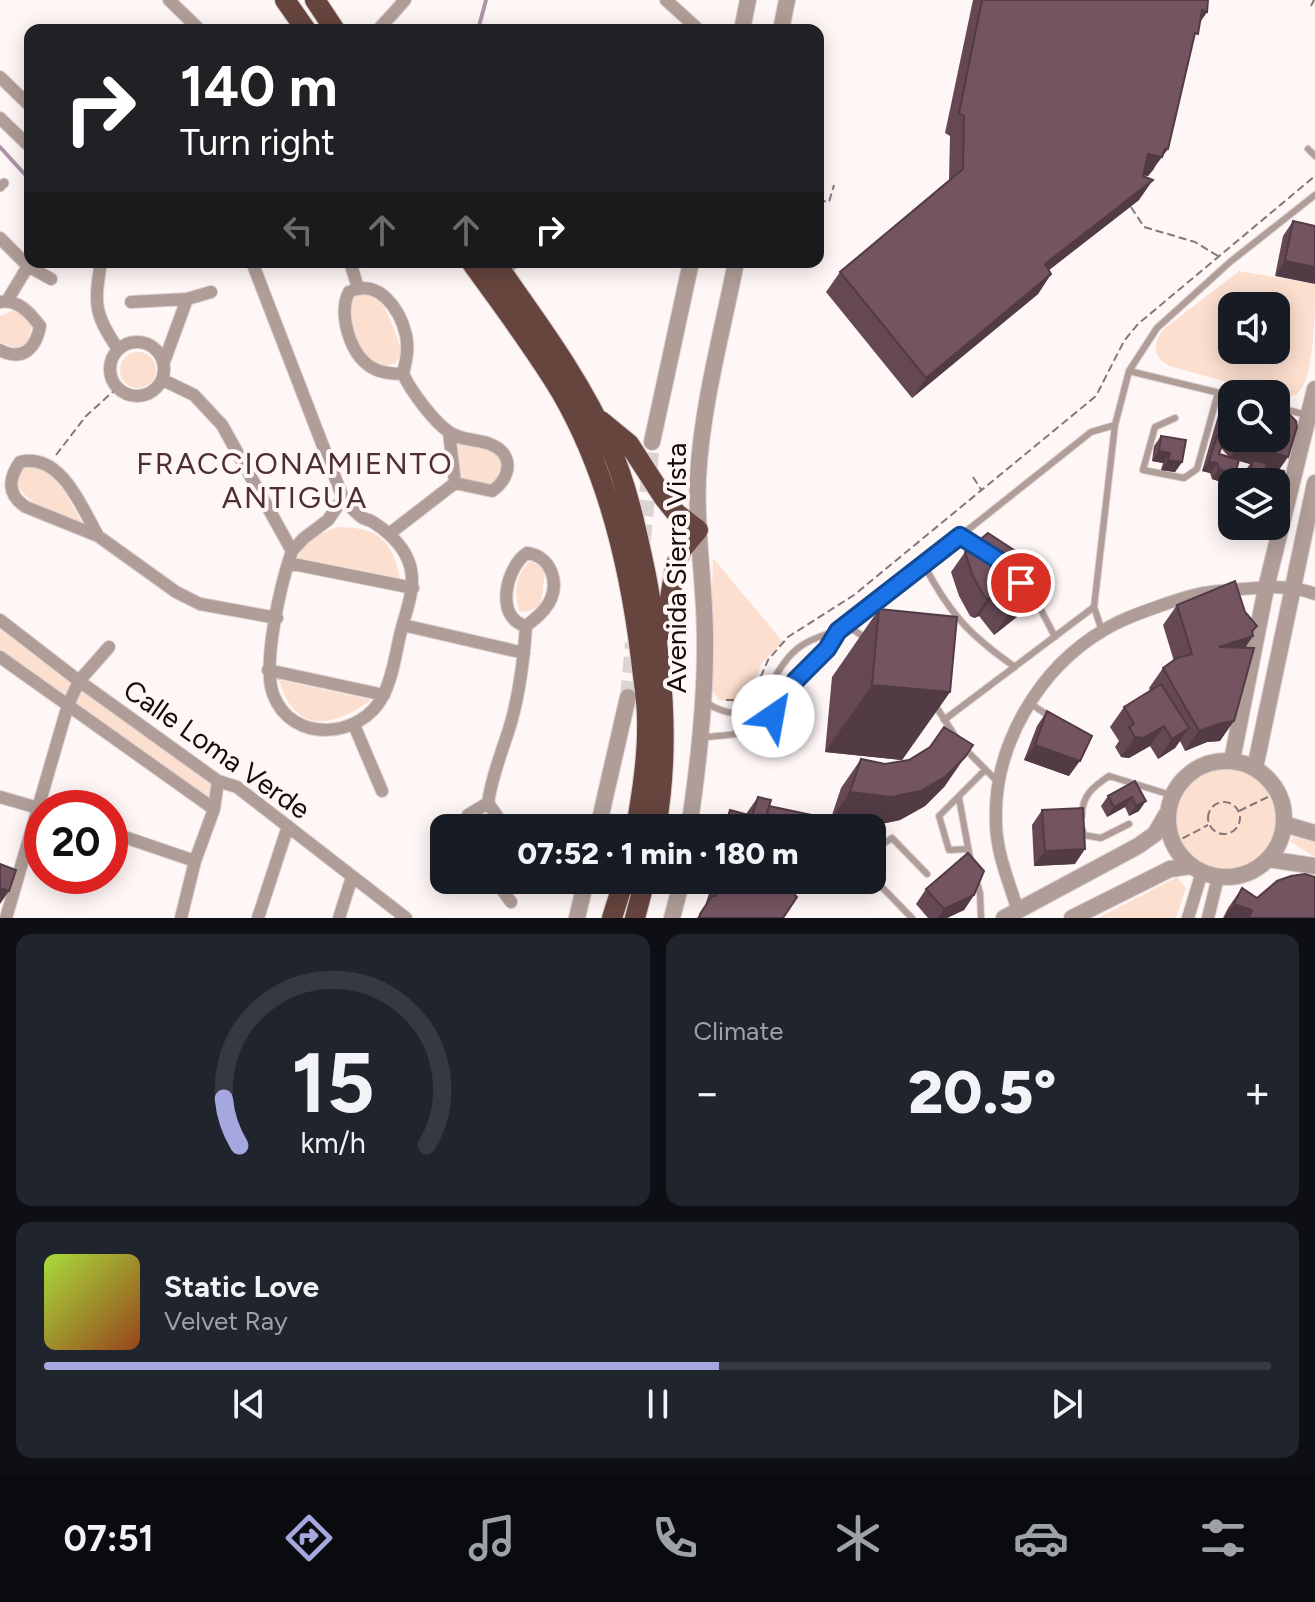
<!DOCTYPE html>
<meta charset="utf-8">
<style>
:root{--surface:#171b24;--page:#20242c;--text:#f1f3f6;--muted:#9ea1a6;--line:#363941;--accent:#a5a8df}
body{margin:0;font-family:Figtree,sans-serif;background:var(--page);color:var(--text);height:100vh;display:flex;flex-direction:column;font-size:30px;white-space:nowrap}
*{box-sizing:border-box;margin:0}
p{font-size:26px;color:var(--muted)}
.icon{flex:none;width:44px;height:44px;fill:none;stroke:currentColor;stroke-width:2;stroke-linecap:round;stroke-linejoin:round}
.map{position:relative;height:918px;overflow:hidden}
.panel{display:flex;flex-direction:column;gap:16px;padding:16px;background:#0d0f14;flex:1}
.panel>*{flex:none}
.guide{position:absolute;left:24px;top:24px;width:800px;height:244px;border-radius:16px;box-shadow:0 4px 20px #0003;background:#202124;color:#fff;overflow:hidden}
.buttons{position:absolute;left:1218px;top:292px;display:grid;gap:16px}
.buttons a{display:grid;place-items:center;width:72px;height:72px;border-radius:16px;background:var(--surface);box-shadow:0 4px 20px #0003;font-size:40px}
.speed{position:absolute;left:24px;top:790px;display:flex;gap:16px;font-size:40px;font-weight:700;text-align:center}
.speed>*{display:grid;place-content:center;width:104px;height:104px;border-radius:50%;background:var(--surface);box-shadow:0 4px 20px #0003;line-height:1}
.speed .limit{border:12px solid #d22;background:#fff;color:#111}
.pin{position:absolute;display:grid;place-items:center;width:68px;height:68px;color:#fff;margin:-34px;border:4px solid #fff;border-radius:50%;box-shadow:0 2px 8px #0007}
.me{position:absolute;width:88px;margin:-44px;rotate:33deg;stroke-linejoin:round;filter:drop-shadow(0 0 6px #0008)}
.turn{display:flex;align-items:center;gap:28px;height:168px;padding:0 24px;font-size:36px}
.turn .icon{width:104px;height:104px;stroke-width:2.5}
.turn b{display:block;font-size:56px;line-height:68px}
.lanes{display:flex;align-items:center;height:76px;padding:0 24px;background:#0003;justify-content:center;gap:40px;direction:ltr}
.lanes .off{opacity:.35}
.big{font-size:60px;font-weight:800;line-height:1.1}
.panel .tile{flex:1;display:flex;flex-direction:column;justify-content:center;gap:12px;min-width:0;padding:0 28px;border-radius:16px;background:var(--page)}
.panel .dial{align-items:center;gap:0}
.dial svg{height:208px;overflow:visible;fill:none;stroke:var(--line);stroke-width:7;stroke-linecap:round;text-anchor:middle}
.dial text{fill:var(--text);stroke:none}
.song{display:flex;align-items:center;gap:24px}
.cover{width:96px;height:96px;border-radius:12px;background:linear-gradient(135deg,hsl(80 70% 55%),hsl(20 70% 35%))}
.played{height:8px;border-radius:4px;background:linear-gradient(90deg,var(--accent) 55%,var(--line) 55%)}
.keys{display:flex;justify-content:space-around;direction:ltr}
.heat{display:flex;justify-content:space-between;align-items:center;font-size:44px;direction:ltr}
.panel .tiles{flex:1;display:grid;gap:16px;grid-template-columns:1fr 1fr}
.tile:last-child{grid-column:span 2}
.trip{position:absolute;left:430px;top:814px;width:456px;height:80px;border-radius:16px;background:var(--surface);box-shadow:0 4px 20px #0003;font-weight:800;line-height:80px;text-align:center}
.menu{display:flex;height:128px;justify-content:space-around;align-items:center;background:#090b0e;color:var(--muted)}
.menu .icon{width:56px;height:56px}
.menu .active{color:var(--accent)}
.menu b{font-size:36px;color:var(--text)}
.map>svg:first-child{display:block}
.green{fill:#fcdfcf;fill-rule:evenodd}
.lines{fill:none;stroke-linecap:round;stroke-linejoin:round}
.stream{stroke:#b094a7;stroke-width:4}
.tertiary-tunnel{stroke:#dcd3d3;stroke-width:16;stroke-dasharray:16 8;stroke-linecap:butt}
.service-casing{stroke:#dad0d1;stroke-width:8}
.pedestrian-casing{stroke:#dad0d1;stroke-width:11}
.minor-casing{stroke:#dad0d1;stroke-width:14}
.tertiary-casing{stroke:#dad0d1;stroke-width:18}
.trunk-casing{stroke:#dad0d1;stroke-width:22}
.path{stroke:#84787a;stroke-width:2;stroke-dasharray:8 4;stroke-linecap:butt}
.service{stroke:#b09d98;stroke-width:6}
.pedestrian{stroke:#b09d98;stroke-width:9}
.minor{stroke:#b09d98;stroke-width:12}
.tertiary{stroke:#b09d98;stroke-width:16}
.trunk{stroke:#66453e;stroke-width:20}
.wall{fill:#654853;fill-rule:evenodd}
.shaded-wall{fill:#523b44}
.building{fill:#755461;stroke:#523b44;stroke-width:2}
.route-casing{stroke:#114b97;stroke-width:20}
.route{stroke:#1a73e8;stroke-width:14}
.labels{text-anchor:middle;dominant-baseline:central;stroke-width:8;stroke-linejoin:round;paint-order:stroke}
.street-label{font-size:28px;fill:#170a0c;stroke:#fff6f6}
.neighbourhood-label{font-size:30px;letter-spacing:2px;fill:#4e2e32;stroke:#fff6f6}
</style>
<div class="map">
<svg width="1315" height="918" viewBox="0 0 1315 918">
<rect width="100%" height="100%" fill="#fff6f6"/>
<path class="green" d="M1239,271L1315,284C1315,306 1315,381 1297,394C1291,397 1285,396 1278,396L1173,367C1153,360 1151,345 1164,329ZM1232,306H1276V350H1232Z
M358,293C387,292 392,327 402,351L396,363L381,367L365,357L347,315L352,298Z
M14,310L26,315L32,326L27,343L16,348L0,342V316Z
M120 370a18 18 0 1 1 36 0a18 18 0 1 1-36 0Z
M456,442L488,449L499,457L501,472L496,481L483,485L461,477Z
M27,463C60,476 66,494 82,523C57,513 25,506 14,479L19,470Z
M338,527C377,527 393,540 400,579L297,558C306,540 319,534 338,527Z
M713,558L783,642L762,663L747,696L736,703L719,700L711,689L709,681Z
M530,561L545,570L541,606L527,612L519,611C514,592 515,575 530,561Z
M0,620L218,781L214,809L0,657Z
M279,680L371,700C332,728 295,735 279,680Z
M1170 819a55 55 0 1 1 110 0a55 55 0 1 1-110 0Z
M485,811L494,821L496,828H467L475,816Z
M1292,837L1315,842V857L1291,842Z
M1177,877L1186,888L1176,918H1098Z"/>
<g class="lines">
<path class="stream" d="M478,30L486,0
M0,147L30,180"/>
<path class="tertiary-tunnel" d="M643,540L652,442
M628,697L633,643"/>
<defs>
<path id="service" d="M1308,149L1315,156
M506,272L519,262
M1129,371L1232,396
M1276,407L1307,415
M1175,418L1155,427L1143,470L1184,478L1197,469L1218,393
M960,536L979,548
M923,563C949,613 969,635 1015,667
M1028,592L1038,604L1055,637
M847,626L866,638
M1102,631L1094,607L1115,425L1129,371L1157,328L1230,262L1315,195
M705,702C765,740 764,671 801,646C815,636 832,634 847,626L1091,432L1115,425
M1031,704L1052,718
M935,705L955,736
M944,720L1094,607
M702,738C718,735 737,736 752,730C780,719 786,690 805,669C817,656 828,646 838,631
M964,748L998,782
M959,798L970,858
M1082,816C1082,795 1093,787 1109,776L1171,795
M1083,831V835L1101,838L1129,824
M967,849L949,850L939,816L985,770
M872,851L892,838L927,874
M872,877L912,918
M976,880L980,893L981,918"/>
<path id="pedestrian" d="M0,187L4,183"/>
<path id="minor" d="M169,0L200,30
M666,0L699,30
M378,30L405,0
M0,77L30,106
M0,118L30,147
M0,238L28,266L51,279
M101,262C94,304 94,314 118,349
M252,262L343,498C348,504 354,511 360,516C363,519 366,519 371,521C385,529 402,544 408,560C418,583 407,608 401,631C396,651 393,677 383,696C361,739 291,744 273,694C262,663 281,583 292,551L304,538L328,520L343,498
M350,262L358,288
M7,301L28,266
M0,302C18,299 30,313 40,326C36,348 23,362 0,350
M131,302L187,299L211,292
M110 369a27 27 0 1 1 54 0a27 27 0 1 1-54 0Z
M164,362L187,299
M163,380L194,395L222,425L292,551
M449,432L455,483
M389,534L455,483L492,491C511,478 515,454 490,444C477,439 462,441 449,432C433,421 411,391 403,374C406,361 409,349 406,335C400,309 378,277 349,292C338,314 350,354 371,367C380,373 392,374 403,374
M98,536C82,508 61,452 20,462C8,479 7,495 26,507L98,536L176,592L200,604L277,618
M527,553C551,556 560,582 549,603C543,613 535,619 526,626C494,618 506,567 527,553Z
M288,563L413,588
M0,620L79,681L218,781L237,787L406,918
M403,625L524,653
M0,657L214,809
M268,670L384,695
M354,725L382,791
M0,797L42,809
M462,828L468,815L488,803
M501,828L497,816L488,803C492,773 504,748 512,719C520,689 524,657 526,626
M110,832L195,861
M474,880H481
M495,880L511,902
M1018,911C1009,882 996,852 996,822C993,746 1039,668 1104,630C1120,620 1137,614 1154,608C1176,600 1196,593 1219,591C1249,589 1286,582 1315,594
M6,918L68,705L79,681L109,647
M181,918L195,861L214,809L218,781
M258,918L288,826
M339,918L352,877
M1188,918L1202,872
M1208,918L1218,877"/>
<path id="tertiary" d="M742,30L748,0
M781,30L787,0
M652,442L691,262
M1232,760L1266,588L1315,389
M1168 819a58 58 0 1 1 116 0a58 58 0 1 1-116 0Z
M1255,768L1315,483
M1284,824L1315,833
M598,828L628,697
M689,828C698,768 705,708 705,647C706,590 695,534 698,477C702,405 722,333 736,262
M1268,859L1315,866
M577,918L586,880
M672,918L682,880
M1004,918L1138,846L1155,834L1166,815
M1072,918L1170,869L1191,866"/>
<path id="trunk" d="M285,0L306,30
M315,0L335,30
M471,262C502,305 534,347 561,392C608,473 630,567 641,659C643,679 647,699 647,719C648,755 642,793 636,828
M495,262C537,322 581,380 610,447C628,487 637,533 646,575C662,660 671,742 656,828
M601,421L629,444L664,498L676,513L698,530L682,549L675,567L668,611L658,637
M612,918L624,880
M635,918L645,880"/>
</defs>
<use href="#service" class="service-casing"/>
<use href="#pedestrian" class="pedestrian-casing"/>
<use href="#minor" class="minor-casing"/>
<use href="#tertiary" class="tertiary-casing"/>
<use href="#trunk" class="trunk-casing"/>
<path class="path" d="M1311,6L1314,0
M818,200L829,202L834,185
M1131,207L1144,227L1195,242L1218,256
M56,455L86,416L117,388
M973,477L982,491
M756,688L768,660L788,637L854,595L1096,396L1124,341L1138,324L1315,176
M726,700H744
M1208 818a16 16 0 1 1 32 0a16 16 0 1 1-32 0Z
M1239,811L1278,792
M1172,844L1208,825"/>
<use href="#service" class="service"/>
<use href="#pedestrian" class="pedestrian"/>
<use href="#minor" class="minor"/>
<use href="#tertiary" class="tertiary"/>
<use href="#trunk" class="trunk"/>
</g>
<path class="wall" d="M973,0H1208L1207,12L1200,22L1193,41L1154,169L1148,176L1143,175L1139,200L1049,270L1051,274L1038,294L912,398L826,292L840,272L949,181L950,136L945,133Z
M1293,221L1315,226L1275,276L1283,236Z
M1230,397L1232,398V438H1276L1288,457L1279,470L1276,482H1241L1242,475L1250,464L1239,461L1228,484L1212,479L1210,473L1202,471L1219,412ZM1221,449H1222L1229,457L1219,454Z
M1161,436L1182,462L1175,472L1161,470L1163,463L1152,461L1154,446Z
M965,552L1019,579L1018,616L994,635L979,616L974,618L970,616L959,596L951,572Z
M1177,605L1252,633L1253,636L1245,648L1220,741L1207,742L1185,751L1180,741L1175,748L1158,759L1150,746L1129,758L1121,757L1115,747L1119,741L1110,727L1124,707L1150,691L1149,688L1163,668L1174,661L1163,625Z
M879,609L950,692L902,760L825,752L832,677Z
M1047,711L1069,776L1024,760L1037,726Z
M861,759L945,786L925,806L900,820L872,826L830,821L841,788Z
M1135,781L1139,811L1129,816L1125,807L1107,817L1101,806L1108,796Z
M758,797L769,806L818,826L817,828H719L730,810L746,814Z
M1042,810L1075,864L1034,866L1032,825Z
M718,880H797L791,890L783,918H697L705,906L709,893Z
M1242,888L1257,898L1315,918H1223L1228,908Z
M926,889L974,895L964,910L947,918H928L916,904Z"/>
<path class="shaded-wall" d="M1202,10L1207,12L1194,31Z
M1165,149H1168L1148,176L1134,174L1148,154Z
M1153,180L1139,200L1031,284L1045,264Z
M1285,261L1315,267V284L1275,276Z
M1051,274L1038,294L912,398L926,378Z
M1221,431L1232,434L1222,449L1214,447L1217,436Z
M1240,443L1288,457L1277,472L1252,464L1253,460L1250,464L1230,458Z
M1159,451L1170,453L1163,463L1152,461Z
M1168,460L1182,462L1175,472L1161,470Z
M1209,461L1217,463L1210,473L1202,471Z
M1219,469L1235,474L1228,484L1212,479Z
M1028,565L1014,585L1016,575Z
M993,596L979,616L974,618L987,599Z
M1032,596L1018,616L994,635L1008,615Z
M1257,626L1249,638L1253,636L1239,656L1219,647L1252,631Z
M872,685L950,692L902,760L825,752Z
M1234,721L1220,741L1207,742L1185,751L1199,731L1221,723Z
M1164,726L1150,746L1129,758L1121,757L1135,737Z
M1189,728L1175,748L1158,759L1172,739Z
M1035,745L1080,761L1069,776L1024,760Z
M965,757L945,786L925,806L900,820L872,826L830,821L850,792Z
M1132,797L1125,807L1107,817L1114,807Z
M1146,801L1139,811L1129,816L1136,806Z
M765,813L818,826L817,828H777L758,823Z
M1085,849L1075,864L1034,866L1045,851Z
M0,888L9,891L0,904Z
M974,895L964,910L947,918H938L944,909Z
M1234,904L1252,910L1246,918H1224Z"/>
<path class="building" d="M982,0H1208L1207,12L1202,10L1198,34L1195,33L1168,149H1165L1162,157L1148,154L1143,176L1153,180L1045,264L1051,274L926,378L840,272L963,169L964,116L959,113Z
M1293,221L1315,226V267L1285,261Z
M1230,397L1232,398V434L1221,431Z
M1276,408L1286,411L1296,421L1297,427L1288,457L1240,443L1236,438H1276Z
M1161,436L1186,440L1182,462L1168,460L1170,453L1159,451Z
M1217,436L1224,438L1219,454L1239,460L1235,474L1219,469L1217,463L1209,461Z
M1253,460L1267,464L1266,468L1284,471L1279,493H1276V482H1248Z
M988,533L1017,552L1028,565L1016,575L1032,596L1008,615L993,596L987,599L984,596L973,576L965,552Z
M1235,581L1245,612L1257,626L1252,631L1253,636L1219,647L1254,648L1234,721L1221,723L1199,731L1163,668L1177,658L1192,654L1177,605Z
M879,609L957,617L950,692L872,685Z
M1161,684L1189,728L1172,739L1164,726L1143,738L1135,737L1129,727L1134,724L1124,707Z
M1047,711L1092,736L1080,761L1035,745Z
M944,727L973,745L965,757L945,777L920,791L892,797L850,792L861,759L885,764L909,760L930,747Z
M1135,781L1146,801L1136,806L1132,797L1114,807L1108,796Z
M758,797L771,800L764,822L783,828H725L730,810L752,816Z
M769,806L821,817L818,826L767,814Z
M1083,808L1085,849L1045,851L1042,810Z
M968,853L984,871L974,895L944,909L926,889Z
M0,864L16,870L9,891L0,888Z
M1305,874L1315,877V918H1249L1252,910L1234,904L1242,888L1257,898L1277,881L1291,876Z
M721,880H779L783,881L797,897L783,918H700V914L712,896H716Z
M779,880H797L792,890L783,881Z"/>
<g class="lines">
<defs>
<path id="route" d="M773,716L796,680L827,649L838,631L960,536L1003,563L1021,583"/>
</defs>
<use href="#route" class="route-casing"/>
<use href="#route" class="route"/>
</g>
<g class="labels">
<g class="street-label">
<text transform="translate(676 568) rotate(-90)">Avenida Sierra Vista</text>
<text transform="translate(217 749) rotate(35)">Calle Loma Verde</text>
</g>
<g class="neighbourhood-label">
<text x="295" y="463">FRACCIONAMIENTO<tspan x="295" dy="34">ANTIGUA</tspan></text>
</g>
</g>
</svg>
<div class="buttons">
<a><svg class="icon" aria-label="sound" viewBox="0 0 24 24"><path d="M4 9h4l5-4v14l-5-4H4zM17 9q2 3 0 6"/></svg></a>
<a><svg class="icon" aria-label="search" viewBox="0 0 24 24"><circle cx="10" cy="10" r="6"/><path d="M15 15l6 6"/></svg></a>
<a><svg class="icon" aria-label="layers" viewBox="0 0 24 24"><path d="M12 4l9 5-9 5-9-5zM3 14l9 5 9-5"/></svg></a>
</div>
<div class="speed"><div class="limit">20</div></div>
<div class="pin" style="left:1021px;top:583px;background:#d93025"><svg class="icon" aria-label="arrive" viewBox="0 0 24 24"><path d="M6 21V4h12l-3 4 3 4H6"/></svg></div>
<svg class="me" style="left:773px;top:716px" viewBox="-20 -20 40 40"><circle r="19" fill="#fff"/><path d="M0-13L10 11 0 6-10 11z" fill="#1a73e8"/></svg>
<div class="trip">07:52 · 1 min · 180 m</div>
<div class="guide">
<div class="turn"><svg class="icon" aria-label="right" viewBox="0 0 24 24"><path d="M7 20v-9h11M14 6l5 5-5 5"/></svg><div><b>140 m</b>Turn right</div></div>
<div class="lanes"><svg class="icon off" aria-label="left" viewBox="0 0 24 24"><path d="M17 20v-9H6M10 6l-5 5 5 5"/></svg><svg class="icon off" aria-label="ahead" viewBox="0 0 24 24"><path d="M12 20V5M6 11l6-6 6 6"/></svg><svg class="icon off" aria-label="ahead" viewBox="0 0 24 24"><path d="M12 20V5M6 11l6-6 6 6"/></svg><svg class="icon" aria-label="right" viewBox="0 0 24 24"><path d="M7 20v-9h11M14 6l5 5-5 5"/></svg></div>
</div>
</div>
<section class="panel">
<div class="tiles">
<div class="tile dial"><svg viewBox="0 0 100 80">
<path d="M14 69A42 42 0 1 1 86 69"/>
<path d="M14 69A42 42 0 0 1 8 51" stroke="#a5a8df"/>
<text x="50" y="56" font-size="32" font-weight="700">15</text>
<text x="50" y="72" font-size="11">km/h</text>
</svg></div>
<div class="tile"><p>Climate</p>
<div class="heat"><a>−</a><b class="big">20.5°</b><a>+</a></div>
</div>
<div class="tile">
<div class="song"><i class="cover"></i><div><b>Static Love</b><p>Velvet Ray</p></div></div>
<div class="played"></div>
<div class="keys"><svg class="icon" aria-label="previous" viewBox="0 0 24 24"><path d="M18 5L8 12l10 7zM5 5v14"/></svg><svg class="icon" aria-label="pause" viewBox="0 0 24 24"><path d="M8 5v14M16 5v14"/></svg><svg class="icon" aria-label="next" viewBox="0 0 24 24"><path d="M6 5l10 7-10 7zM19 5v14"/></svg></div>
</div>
</div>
</section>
<nav class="menu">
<b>07:51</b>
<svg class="icon active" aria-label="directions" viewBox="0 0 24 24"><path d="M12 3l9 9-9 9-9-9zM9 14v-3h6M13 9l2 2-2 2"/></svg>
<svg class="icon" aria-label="music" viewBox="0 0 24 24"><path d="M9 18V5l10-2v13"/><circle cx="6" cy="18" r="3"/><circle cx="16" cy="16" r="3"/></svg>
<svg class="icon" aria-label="phone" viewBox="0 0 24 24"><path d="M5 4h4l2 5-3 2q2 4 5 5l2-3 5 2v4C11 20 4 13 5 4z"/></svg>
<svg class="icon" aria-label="climate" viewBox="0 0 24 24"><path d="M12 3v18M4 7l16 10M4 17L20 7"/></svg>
<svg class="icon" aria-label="car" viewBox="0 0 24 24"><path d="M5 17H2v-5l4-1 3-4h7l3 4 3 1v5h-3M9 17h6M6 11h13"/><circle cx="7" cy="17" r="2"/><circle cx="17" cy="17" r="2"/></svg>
<svg class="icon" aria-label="filters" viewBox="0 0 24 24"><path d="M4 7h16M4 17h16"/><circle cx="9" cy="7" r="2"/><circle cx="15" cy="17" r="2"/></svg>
</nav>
